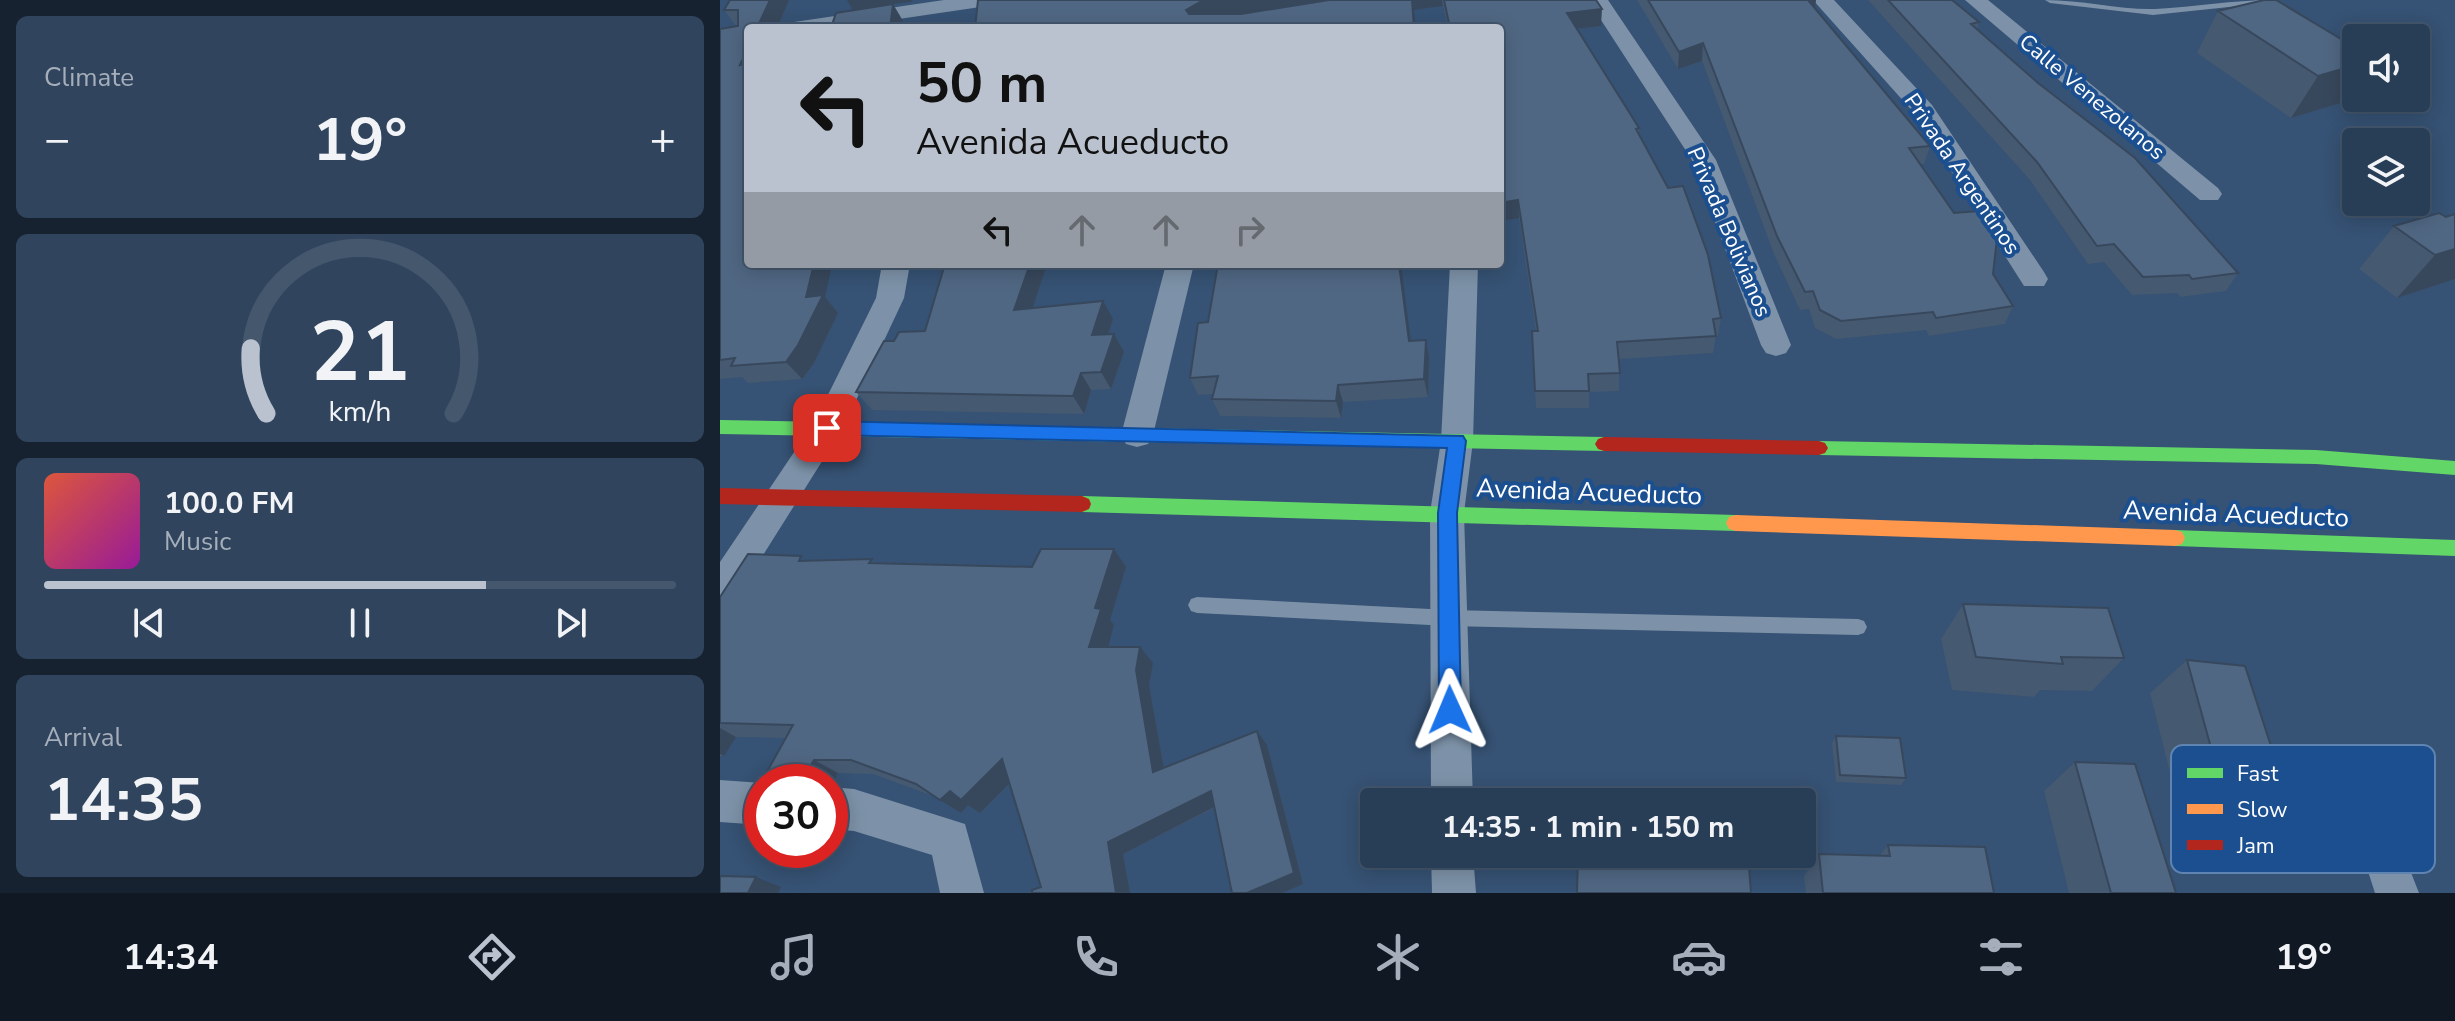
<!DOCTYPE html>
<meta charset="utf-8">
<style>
:root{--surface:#283e57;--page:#30455d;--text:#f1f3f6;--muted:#a5aeba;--line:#44576d;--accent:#b9c2ce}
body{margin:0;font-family:"Nunito Sans",sans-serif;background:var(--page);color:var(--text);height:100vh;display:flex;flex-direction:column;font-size:30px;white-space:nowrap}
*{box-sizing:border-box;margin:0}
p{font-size:26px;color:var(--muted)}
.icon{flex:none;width:44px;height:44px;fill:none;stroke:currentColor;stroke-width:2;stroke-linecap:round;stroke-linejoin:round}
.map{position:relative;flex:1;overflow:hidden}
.details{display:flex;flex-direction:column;gap:16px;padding:16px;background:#162230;width:720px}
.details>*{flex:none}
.banner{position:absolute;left:24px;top:24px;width:760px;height:244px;border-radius:8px;box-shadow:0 4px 20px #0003,0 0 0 2px var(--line);background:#b9c2ce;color:#111;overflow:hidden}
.fabs{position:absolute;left:1622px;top:24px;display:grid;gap:16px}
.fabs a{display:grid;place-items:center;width:88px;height:88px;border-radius:8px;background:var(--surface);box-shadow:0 4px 20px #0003,0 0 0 2px var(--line);font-size:40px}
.speed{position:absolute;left:24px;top:764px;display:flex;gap:16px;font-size:40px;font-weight:700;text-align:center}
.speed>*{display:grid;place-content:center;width:104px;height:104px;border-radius:50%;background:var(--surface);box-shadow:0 4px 20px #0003,0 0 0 2px var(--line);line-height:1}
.speed .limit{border:12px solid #d22;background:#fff;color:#111}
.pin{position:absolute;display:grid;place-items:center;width:68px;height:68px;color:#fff;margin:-34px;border-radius:16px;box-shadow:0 4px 12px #0006}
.me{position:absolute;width:88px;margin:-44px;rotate:359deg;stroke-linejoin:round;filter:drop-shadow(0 0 6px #0008)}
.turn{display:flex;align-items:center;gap:28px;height:168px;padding:0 40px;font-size:36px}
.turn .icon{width:104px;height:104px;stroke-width:2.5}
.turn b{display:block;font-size:56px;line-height:68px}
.lanes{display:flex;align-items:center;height:76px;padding:0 40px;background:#0003;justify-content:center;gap:40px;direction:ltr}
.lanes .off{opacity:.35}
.big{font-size:60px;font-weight:700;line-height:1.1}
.details .tile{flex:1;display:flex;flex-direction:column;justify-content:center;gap:12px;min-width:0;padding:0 28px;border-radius:12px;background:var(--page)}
.details .dial{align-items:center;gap:0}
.dial svg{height:208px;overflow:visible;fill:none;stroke:var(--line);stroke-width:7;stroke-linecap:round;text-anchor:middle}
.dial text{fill:var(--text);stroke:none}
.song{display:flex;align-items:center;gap:24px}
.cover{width:96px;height:96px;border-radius:12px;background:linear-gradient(135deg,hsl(10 70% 55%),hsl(300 70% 35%))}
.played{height:8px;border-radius:4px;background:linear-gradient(90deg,var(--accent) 70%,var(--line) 70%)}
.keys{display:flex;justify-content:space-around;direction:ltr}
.heat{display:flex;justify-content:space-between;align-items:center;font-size:44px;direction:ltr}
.trip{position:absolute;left:640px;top:788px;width:456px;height:80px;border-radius:8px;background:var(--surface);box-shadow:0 4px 20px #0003,0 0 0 2px var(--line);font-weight:700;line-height:80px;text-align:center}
.menu{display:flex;height:128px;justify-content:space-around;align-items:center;background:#101923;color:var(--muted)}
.menu .icon{width:56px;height:56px}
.menu .on{color:var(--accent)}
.menu b{font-size:36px;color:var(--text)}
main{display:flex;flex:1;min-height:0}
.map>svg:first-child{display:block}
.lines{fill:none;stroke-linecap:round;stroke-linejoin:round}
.lane{fill:#7d92a8;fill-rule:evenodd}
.street{fill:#7d92a8;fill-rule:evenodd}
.fast{fill:#63d668;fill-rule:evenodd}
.slow{fill:#ff974d;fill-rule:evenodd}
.jam{fill:#b3261e;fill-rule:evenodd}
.wall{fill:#455971}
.shaded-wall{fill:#38485c}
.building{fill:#506783;stroke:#38485c;stroke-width:2}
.route{fill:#1a73e8;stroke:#114b97;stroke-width:2}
.labels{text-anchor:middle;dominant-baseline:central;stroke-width:8;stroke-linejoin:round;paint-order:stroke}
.far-street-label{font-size:22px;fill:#fff;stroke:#1b4f8f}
.street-label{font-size:26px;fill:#fff;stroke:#1b4f8f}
.key{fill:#1b4f8f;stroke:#5f84b1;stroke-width:2}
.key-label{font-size:22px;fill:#fff}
</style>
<main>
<section class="details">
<div class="tile"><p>Climate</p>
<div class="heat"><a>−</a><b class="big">19°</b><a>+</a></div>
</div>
<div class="tile dial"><svg viewBox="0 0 100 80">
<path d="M14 69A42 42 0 1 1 86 69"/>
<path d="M14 69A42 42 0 0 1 8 44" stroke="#b9c2ce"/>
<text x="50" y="56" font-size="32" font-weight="700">21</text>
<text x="50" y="72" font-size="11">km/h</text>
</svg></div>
<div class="tile">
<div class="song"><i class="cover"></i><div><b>100.0 FM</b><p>Music</p></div></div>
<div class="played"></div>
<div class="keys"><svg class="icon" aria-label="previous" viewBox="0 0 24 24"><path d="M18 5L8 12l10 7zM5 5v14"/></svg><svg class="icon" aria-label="pause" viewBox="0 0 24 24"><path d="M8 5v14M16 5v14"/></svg><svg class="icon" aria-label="next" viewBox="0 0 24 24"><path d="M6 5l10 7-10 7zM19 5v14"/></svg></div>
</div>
<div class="tile"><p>Arrival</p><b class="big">14:35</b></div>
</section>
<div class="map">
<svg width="1735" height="893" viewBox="0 0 1735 893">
<rect width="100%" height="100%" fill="#365274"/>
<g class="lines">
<path class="lane" d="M1325,0C1362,0 1401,10 1435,9C1475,7 1513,0 1552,0L1547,3L1433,15L1330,3Z
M477,597L729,610L1138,619L1144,621L1147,627L1144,633L1138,635L729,626L477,613L471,611L468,605L471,599Z"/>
<path class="street" d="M224,0H277L267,6L118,28H63L74,22Z
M868,0H888L996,160L1071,345L1066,353L1056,356L1046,353L1041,345L972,160Z
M1093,0H1114L1212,105L1324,272L1328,279L1324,286H1304L1195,114Z
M1245,0H1268L1498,188L1502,194L1498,200H1480Z
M162,264H190L184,298L123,428L13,603L0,608V562L95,421L156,298Z
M446,264H474L433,435L428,444L417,447L406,444L401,435Z
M730,264H758L753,441L744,513L753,802H711L710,513L721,441Z
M0,780L42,783V825L0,822Z
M110,787L134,789L245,824L264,893H220L212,855L134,831L110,829Z
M1666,841L1681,847L1699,893H1655L1645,862L1651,847Z
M711,854H753L756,893H712Z"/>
<path class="fast" d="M0,420L884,437L890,439L893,444L890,449L884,451L0,434Z
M1099,441L1596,450L1735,461V475L1596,464L1099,455L1093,453L1090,448L1093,443Z
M362,496L1016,515L1023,517L1026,523L1023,529L1016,531L362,512L355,509L353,504L355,499Z
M1455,530L1735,540V556L1455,546L1448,544L1445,538L1448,532Z"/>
<path class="slow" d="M1016,515L1455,530L1462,532L1465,538L1462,544L1455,546L1016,531L1009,529L1006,523L1009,517Z"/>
<path class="jam" d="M884,437L1099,441L1105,443L1108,448L1105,453L1099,455L884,451L878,449L875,444L878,439Z
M0,488L362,496L369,499L371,504L369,509L362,512L0,504Z"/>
</g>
<path class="wall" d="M69,0L57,28H28L105,297L118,313L94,363L82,379L28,383L22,377L0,379V29L16,26L4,10Z
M609,0H876L881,26L857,29L919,128V135L1001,318L998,336H996L993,353L899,359V391L869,392V408H816L812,331H816L799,218L780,221V28H728L723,6L694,10Z
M917,0H1096L1094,8L1210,146L1204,164H1200L1293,306L1285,324L1209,336L1206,330L1116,339L1095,328L1089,309L1080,310L1054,254L982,61L958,69Z
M1148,0H1232L1259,22L1257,29L1518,273L1506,291L1460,297L1457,293L1412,295L1384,262L1368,264L1310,180Z
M1498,11L1636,48V87L1627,101L1571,118L1477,53Z
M1735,214V279L1677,298L1639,269L1674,226L1726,217Z
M225,264H327L312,308L393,319L388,334L404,352L391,389L371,390L364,414L152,410L136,392L174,341L205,331Z
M498,264H681L690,341L709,358L708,397L623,402L621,418L500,416L492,399L493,394L478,395L470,378L488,322Z
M394,549L406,567L390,620L394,625L388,647H420L433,663L429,685L444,768L537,731L547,745L583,884L494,808L403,854L410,893H312L321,887L290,783L260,813L248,805L241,813L216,797L153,774L118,773L112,784H110V782H71L48,770L66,738L16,737L4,756H0V597L86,560L312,567Z
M1243,604L1404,658L1372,691L1320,690L1314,697L1232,690L1221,639Z
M1467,660L1574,817L1526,843L1466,836L1430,693Z
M1116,736L1186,778L1181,785L1116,782L1112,743Z
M1355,762L1456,893H1349L1324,791Z
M1168,845L1274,893H1086L1084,876L1099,854L1160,855Z"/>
<path class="shaded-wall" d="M50,0H69L57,28H37Z
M127,0H193L191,2L173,4L183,21L182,28H170L133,10Z
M491,0H606L472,27L466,10L480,2Z
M692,0H722L723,6L694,10L695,28H694Z
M1088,0H1096L1095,7L1084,18Z
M882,9L881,26L847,30V13Z
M983,43L982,61L958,69L959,52Z
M28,48V76L20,65Z
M1636,65V87L1627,101L1571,118L1598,76Z
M798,200L799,218L780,221V203Z
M1735,249V279L1677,298L1715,255Z
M94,264H112L105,297L118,313L94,363L82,379L66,362L86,297Z
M310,264H327L306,328L294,310Z
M679,264H681L693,359L689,341Z
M383,301L393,319L382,353L372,335Z
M394,334L404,352L391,389L381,372Z
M706,340L709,358L708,397L704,379Z
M361,373L371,390L364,414L353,396Z
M618,385L623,402L621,418L616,401Z
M394,549L406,567L390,620L394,625L384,663L369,647L375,608Z
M420,647L433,663L429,685L447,786L433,772L416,670Z
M0,728L16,737L4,756L0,754Z
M537,731L547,745L583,884L562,893H527Z
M282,759L300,773L260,813L248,805L241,813L220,800L230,791Z
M94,760L118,773L112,784L88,770Z
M491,791L502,803L403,854L410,893H396L388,842Z
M36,877L61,887L58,893H28Z"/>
<path class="building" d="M10,0H50L37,28H28V48L20,65L28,63V264H94L86,297L103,295L78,345L66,362L11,366L15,358L0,360V29L18,26V10H4Z
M258,0H491L480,2L466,10L469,14H521L609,0H692L694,28H255Z
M724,0H876L882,9L847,13L919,128L916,129L948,188L963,186L988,255L1001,318L993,319L996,336L897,342L900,373L868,374L869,391H815L812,331H818L798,200L780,203V28H730Z
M928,0H1088L1210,146L1189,148L1234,213L1260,211L1277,238L1273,274L1293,306L1216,318L1213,312L1121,321L1100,310L1093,291L1085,292L1057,236L983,43L959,52Z
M1168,0H1232L1259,22L1251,24L1318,83L1415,158L1518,273L1472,279L1469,275L1423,277L1394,244L1377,246L1317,162Z
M1544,0H1556L1636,48V65L1598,76L1498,11Z
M173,4L170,28H111L116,13Z
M1719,213L1726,217L1735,214V249L1715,255L1674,226Z
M225,264H310L294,310L383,301L372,335L394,334L381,372L361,373L353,396L136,392L164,341H174L179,332L205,331Z
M498,264H679L689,341L706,340L704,379L618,385L616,401L492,399L498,376L470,378L478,323L488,322Z
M321,549H394L375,608L381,609L369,647H420L416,670L433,772L537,731L574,873L527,893H512L491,791L388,842L396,893H312V890L321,887L282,759L241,800L230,791L220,800L196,784L131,760H94L88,770H48L73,725L0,723V597L28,554L81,556L79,561L152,559L149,563L312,567Z
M1243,604L1388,608L1404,658L1341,657L1343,664L1256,657Z
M1467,660L1525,666L1574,817L1508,810Z
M1116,736L1180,738L1186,778L1120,775Z
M1355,762L1415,764L1456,893H1391Z
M1168,845L1265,847L1274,893H1103L1099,854L1170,856Z
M858,854H1028L1031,893H857Z
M0,876L36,877L28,893H0Z"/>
<path class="route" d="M107,421L743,436L746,441L737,513L741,710L738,717L730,721L723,717L719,710L718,513L727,448L107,435L98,428Z"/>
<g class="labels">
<g class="far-street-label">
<text transform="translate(1372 97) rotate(40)">Calle Venezolanos</text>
<text transform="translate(1242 174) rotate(56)">Privada Argentinos</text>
<text transform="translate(1009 232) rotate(67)">Privada Bolivianos</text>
</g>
<g class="street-label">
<text transform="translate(869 492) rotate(2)">Avenida Acueducto</text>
<text transform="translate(1516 514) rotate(2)">Avenida Acueducto</text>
</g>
</g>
<rect x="1451" y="745" width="264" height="128" rx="12" class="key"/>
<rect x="1467" y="768" width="36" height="10" fill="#63d668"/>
<rect x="1467" y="804" width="36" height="10" fill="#ff974d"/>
<rect x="1467" y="840" width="36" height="10" fill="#b3261e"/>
<g class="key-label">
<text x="1517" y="781">Fast</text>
<text x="1517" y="817">Slow</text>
<text x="1517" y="853">Jam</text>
</g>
</svg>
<div class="fabs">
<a><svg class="icon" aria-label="sound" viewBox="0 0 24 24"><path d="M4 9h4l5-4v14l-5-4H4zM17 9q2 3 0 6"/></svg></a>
<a><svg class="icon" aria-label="layers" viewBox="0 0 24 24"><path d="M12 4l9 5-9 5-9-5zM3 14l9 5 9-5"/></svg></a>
</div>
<div class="speed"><div class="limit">30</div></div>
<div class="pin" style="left:107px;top:428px;background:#d93025"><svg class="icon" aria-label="arrive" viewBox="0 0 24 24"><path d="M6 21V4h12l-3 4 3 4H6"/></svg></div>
<svg class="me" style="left:730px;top:710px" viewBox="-20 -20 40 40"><path d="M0-17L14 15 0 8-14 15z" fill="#1a73e8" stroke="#fff" stroke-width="4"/></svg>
<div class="trip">14:35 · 1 min · 150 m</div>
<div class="banner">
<div class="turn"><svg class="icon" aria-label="left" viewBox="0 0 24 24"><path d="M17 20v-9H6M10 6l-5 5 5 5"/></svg><div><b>50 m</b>Avenida Acueducto</div></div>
<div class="lanes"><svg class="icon" aria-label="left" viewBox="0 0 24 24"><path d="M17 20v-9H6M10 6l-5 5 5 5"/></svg><svg class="icon off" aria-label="ahead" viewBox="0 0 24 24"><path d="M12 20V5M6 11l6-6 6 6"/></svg><svg class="icon off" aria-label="ahead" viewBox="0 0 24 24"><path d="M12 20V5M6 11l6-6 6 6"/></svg><svg class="icon off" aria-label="right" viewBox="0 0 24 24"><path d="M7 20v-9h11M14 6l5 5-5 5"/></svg></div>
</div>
</div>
</main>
<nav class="menu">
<b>14:34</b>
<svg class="icon on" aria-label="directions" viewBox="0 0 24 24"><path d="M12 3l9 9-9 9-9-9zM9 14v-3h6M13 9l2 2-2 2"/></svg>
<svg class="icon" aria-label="music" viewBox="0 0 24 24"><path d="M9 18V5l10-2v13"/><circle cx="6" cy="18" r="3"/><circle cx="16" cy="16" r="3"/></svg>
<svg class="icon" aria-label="phone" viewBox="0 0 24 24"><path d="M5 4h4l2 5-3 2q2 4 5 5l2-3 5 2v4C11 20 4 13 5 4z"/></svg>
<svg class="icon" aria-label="climate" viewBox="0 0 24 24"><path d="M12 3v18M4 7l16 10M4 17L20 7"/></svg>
<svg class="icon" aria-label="car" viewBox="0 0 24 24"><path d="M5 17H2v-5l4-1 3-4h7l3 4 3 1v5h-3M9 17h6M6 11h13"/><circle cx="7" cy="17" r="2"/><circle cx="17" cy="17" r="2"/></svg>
<svg class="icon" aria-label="filters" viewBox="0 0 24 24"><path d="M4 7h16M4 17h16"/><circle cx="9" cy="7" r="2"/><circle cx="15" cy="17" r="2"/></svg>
<b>19°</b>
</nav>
